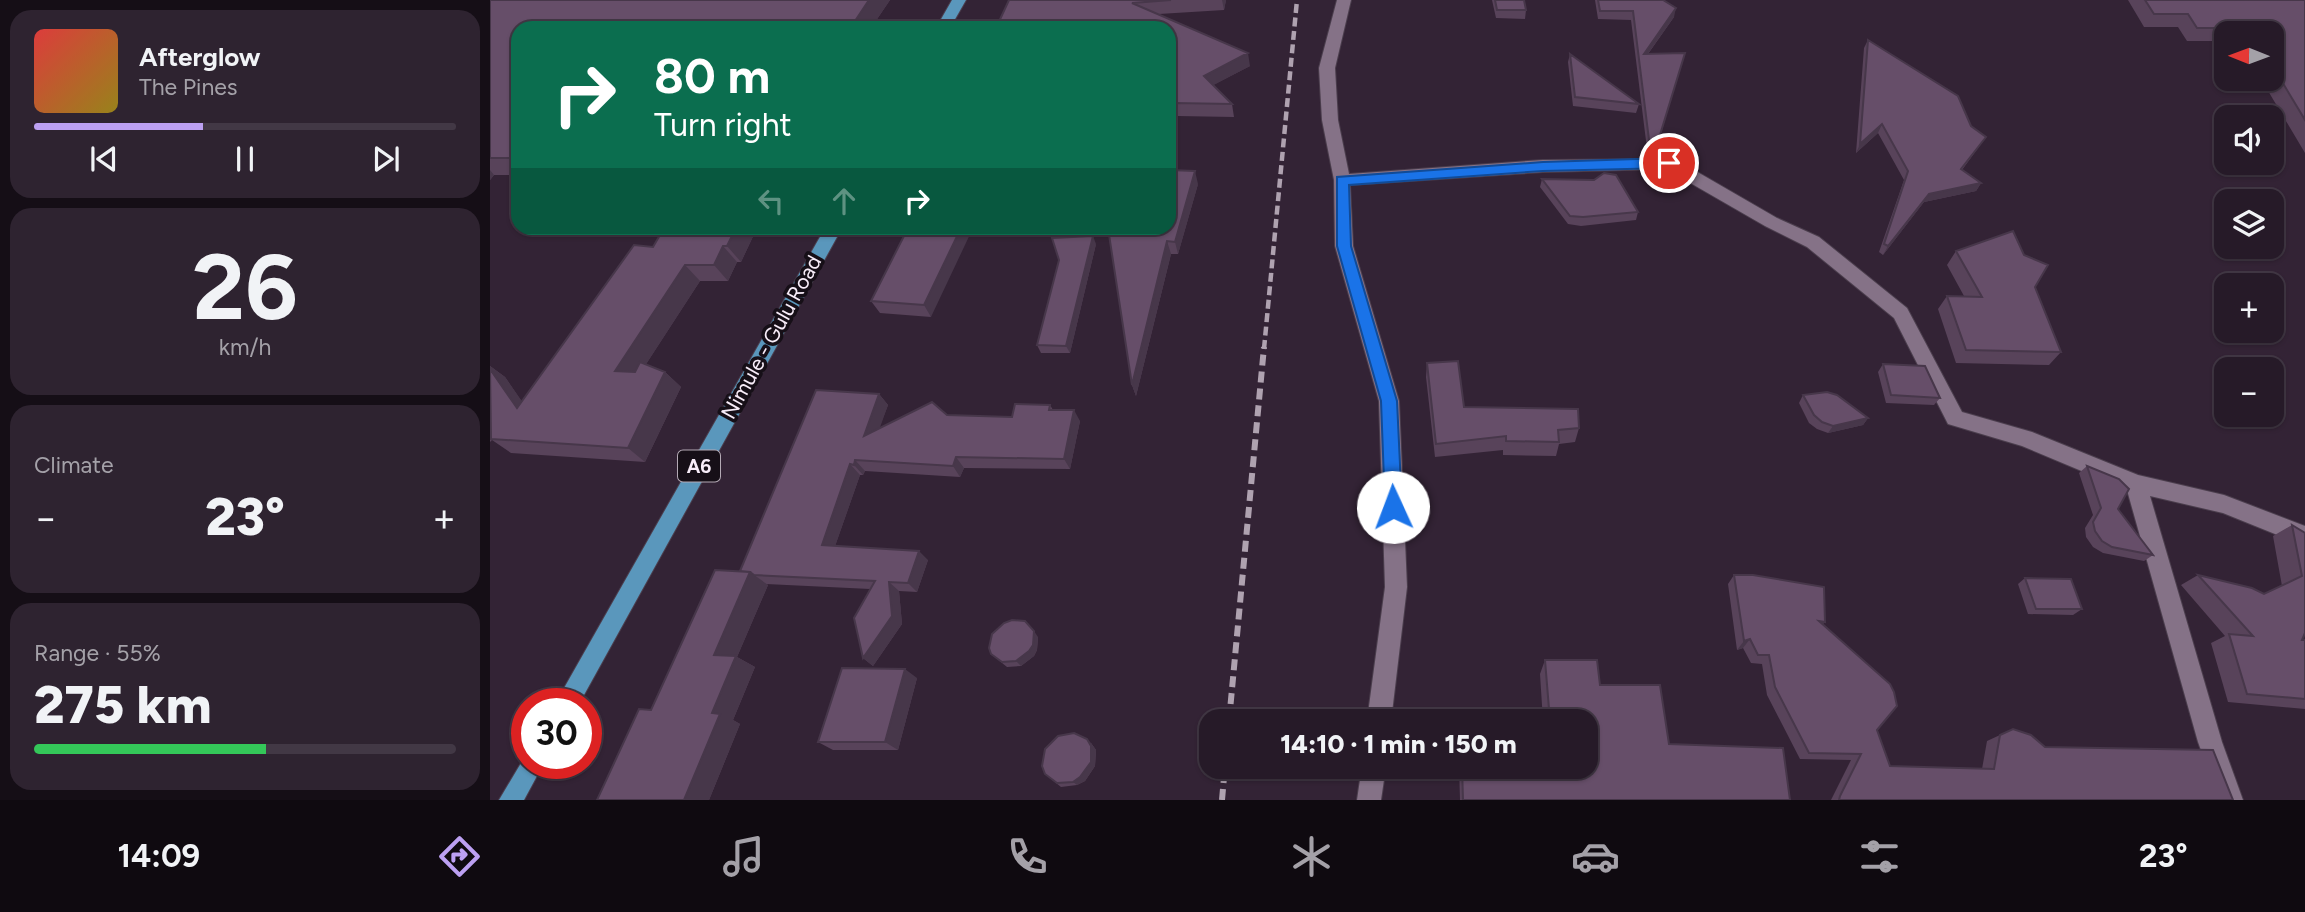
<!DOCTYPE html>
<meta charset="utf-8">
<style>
:root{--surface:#261a28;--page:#2e2330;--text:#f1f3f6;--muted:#a4a1a8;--line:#423845;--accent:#bca0f2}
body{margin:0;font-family:Figtree,sans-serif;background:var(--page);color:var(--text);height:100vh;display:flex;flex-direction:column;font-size:26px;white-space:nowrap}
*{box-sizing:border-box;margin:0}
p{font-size:23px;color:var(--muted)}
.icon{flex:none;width:38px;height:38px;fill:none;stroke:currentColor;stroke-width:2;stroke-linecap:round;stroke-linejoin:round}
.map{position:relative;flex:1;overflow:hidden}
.details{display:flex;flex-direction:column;gap:10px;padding:10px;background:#150e16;width:490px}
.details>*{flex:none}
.top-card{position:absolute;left:21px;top:21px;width:665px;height:214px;border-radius:21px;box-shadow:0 2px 5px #0004,0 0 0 2px var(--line);background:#0b6e4f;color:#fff;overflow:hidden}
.needle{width:46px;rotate:271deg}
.fabs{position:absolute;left:1724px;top:21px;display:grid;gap:14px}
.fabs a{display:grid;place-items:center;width:70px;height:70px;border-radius:14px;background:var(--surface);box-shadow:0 2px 5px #0004,0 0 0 2px var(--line);font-size:35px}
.speed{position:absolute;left:21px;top:688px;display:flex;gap:14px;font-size:35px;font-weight:700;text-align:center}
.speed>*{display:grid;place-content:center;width:91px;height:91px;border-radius:50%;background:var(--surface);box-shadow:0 2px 5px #0004,0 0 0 2px var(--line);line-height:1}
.speed .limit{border:10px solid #d22;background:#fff;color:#111}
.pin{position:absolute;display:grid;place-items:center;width:60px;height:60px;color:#fff;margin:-30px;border:4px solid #fff;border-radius:50%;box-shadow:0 2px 7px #0007}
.me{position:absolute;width:77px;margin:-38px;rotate:358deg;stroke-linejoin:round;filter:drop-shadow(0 0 5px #0008)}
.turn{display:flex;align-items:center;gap:24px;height:147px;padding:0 28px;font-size:32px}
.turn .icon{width:91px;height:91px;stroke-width:2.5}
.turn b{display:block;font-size:49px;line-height:60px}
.lanes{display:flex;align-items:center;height:66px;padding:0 28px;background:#0003;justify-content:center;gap:35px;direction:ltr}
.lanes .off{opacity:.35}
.big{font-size:52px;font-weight:800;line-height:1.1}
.details .widget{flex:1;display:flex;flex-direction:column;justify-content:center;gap:10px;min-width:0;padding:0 24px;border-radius:21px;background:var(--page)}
.details .dial{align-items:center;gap:0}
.dial b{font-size:91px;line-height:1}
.song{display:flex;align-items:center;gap:21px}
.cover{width:84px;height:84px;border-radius:10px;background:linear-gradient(135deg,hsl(0 70% 55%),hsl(50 70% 35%))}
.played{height:7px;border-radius:4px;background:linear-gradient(90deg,var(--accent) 40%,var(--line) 40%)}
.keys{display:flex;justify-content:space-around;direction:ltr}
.heat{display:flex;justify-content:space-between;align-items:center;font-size:38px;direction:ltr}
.charge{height:10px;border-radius:5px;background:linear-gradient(90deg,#34c759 55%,var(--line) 0)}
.trip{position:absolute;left:709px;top:709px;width:399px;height:70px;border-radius:21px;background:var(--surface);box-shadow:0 2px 5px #0004,0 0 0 2px var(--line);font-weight:800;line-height:70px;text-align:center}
.menu{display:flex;height:112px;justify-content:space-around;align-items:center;background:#0f0a10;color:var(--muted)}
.menu .icon{width:49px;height:49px}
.menu .active{color:var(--accent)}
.menu b{font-size:32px;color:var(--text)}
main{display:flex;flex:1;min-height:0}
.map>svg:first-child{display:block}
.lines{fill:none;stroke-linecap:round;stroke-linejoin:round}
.minor-casing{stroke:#4b3e4d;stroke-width:2}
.primary-casing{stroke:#4b3e4d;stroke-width:2}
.minor{fill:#857287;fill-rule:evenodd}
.primary{fill:#5a97bc;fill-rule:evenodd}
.rail-far1{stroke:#afa2b0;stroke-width:4.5;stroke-dasharray:9 4.5;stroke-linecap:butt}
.rail{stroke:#afa2b0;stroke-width:6;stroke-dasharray:11 6;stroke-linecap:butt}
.wall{fill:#58435a}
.shaded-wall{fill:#47374a}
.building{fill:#664e69;stroke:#47374a;stroke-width:2}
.route{fill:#1a73e8;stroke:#114b97;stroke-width:2}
.labels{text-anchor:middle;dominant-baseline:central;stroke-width:7;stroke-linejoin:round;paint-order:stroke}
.shield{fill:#160f17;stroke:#b4aab5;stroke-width:2}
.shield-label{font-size:19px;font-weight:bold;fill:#f8edf9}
.street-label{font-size:21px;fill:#f8edf9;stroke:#160f17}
</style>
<main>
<section class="details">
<div class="widget">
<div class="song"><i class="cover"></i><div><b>Afterglow</b><p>The Pines</p></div></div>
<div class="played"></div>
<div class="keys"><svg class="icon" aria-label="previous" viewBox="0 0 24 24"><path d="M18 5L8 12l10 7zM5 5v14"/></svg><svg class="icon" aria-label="pause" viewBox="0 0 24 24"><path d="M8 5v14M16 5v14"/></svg><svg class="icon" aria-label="next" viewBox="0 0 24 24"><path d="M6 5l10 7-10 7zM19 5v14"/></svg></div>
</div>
<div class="widget dial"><b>26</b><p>km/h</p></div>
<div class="widget"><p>Climate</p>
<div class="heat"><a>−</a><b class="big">23°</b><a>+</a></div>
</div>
<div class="widget"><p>Range · 55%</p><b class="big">275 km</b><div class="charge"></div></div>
</section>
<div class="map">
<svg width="1815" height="800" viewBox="0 0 1815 800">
<rect width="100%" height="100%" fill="#332335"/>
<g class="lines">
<defs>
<path id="minor" d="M847,0H861L845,68L848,120L859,174L1053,160L1185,159L1287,218L1329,237L1417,308L1472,412L1542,432L1648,475L1734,495L1815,526V546L1733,513L1660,496L1732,742L1753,800H1729L1708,742L1637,490L1532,446L1458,424L1404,318L1317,247L1275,226L1176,169L1053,172L860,185L863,246L909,401L917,587L901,721H877L895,587L889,401L845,246L844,180L832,120L829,68Z
M872,766H896L891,800H867Z"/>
<path id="primary" d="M462,0H476L460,28H446Z
M335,228H352L89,704H65Z
M37,753V763H54L34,800H9Z"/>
</defs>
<use href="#minor" class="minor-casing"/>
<use href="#primary" class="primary-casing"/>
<use href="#minor" class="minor"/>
<use href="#primary" class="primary"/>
<path class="rail-far1" d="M774,349L807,0"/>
<path class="rail" d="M739,721L774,347
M732,800L735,766"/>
</g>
<path class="wall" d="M0,0H400L381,28H28V175H4L0,180Z
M519,0H736L734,10L669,14L760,66L723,85L742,104L744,117L687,116L679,135V28Z
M1002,0H1034L1036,10L1035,19L1006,18Z
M1105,0H1173L1184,17L1158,54L1195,53L1164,157H1158L1141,20L1108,19Z
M1638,0H1815V153L1771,79H1782V33H1736V41H1697L1688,27H1654Z
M1378,40L1481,126L1496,137L1472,170L1491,183L1486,191L1434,202L1393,255L1389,252L1414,180L1388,133L1366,153L1374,48Z
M1080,54L1149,104L1146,113L1083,106L1078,62Z
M1052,179L1148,212L1146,220L1091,226L1078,224L1050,187Z
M708,184L688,254H681L646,396L642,385L679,228Z
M174,228H267L251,262H247L238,281H210L156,364L175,372L191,387L155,462L21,453L2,440L0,442V366L15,377L32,402L163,247Z
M418,228L441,317L390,313L381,301Z
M606,244L580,353H551L547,345Z
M1466,251L1545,287L1571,352L1559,365L1466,363L1448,309L1457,296H1474L1457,265Z
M937,363L974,407L1089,428L1085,442L1069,444L1066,456L1013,455V450L945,457L936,377Z
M1393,364L1450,398L1444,405L1396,403L1388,372Z
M389,394L398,405L389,428L457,415L522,417L560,405L563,410L590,421L580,469L474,468L470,477L375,471L373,475H370L345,546L438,560L427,592L409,591L412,624L383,666L373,658L380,589L276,584L278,585L247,657L265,667L243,720L250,724L219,800H107L161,710L250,571Z
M1313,395L1378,418L1373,425L1338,433L1327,429L1319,423L1309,403Z
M1597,466L1628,509L1663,555L1654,561L1613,553L1603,547L1596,537L1595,528L1603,515L1589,473Z
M1802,525L1815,533L1812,640H1815V709L1738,702L1721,643L1735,636L1691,585L1708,575L1774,594L1792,586L1783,536Z
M1244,575L1335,622L1333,624L1387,730L1400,766L1492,769L1497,741L1510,735L1743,800H1341L1361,760L1310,759L1277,695L1272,664L1261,663L1253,648L1247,650L1238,584Z
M1535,578L1592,609L1583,615L1538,614L1528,584Z
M548,637L547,650L544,656L531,666L517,667L501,654Z
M1055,660L1110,685L1179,744L1300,800H970L969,766H1096V721H1053L1050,674Z
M427,678L408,750H343L328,742Z
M601,743L606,750L605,766L595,781L587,785L571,787L555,774Z"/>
<path class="shaded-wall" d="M379,0H400L381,28H362L361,27Z
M732,0H736L734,10Z
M1186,8L1184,17L1152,62L1154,54Z
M758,53L760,66L716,89L714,76Z
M684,103L687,116L679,135V115Z
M1392,124L1388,133L1366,153L1370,144Z
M0,170L4,175L0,180Z
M705,171L708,184L688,254L685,242Z
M1491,183L1486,191L1434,202L1393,255L1398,246L1439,194Z
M246,228H267L251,262L237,246Z
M471,228H483L441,317L434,305Z
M603,236L606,244L580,353L576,346Z
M677,241L681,254L646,396L642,385Z
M233,246L247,262L238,281L224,265Z
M195,265L210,281L142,386L125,371Z
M0,366L15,377L47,423L27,408L0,369Z
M175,372L191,387L155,462L138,448Z
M389,394L398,405L383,447L374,436Z
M584,410L590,421L580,469L574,459Z
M1378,418L1373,425L1338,433L1343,426Z
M466,457L474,468L470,477L463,466Z
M365,460L375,471L373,475L364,465Z
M360,464L370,475L342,555L332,545Z
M429,551L438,560L427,592L418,583Z
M260,572L278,585L247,657L265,667L243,720L250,724L219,800H194L222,713L224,655Z
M399,582L409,591L412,624L383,666L373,658Z
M544,631L548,637L547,650L544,656L531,666L526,661Z
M1260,639L1253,648L1247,650L1254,641Z
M415,669L427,678L408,750L395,742Z
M597,739L601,743L606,750L605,766L595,781L587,785L583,782Z"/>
<path class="building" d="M0,0H379L361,27L356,26L355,28H28V158H0Z
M519,0H681L642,3L758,53L714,76L742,104L684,103L679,115V28H506Z
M1005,0H1034L1036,10H1007Z
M1108,0H1173L1186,8L1154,54L1195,53L1166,148H1160L1143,11H1110Z
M1655,0H1815V120L1782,65V33H1762L1759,28H1707L1698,14H1664Z
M1378,40L1468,96L1481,126L1496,137L1471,169L1491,183L1439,194L1398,246L1394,244L1418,171L1392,124L1370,144Z
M1080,54L1149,104L1085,97Z
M679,170L705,171L685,242L677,241L642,385L618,228H679Z
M1114,173L1126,175L1148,212L1093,217L1080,216L1052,179L1104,180Z
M174,228H246L237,246H233L224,265H195L125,371L145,372L150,362L175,372L138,448L1,439L0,369L27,408L144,245L163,247Z
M418,228H471L434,305L381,301Z
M1523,231L1534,255L1558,265L1545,287L1571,352L1476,350L1457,296L1492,297L1466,251Z
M603,236L576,346L547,345L569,260L562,238Z
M968,361L974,407L1088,409L1089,428L1068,430L1069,442L1016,441V436L946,444L937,363Z
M1393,364L1435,366L1450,398L1401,395Z
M326,390L389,394L374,436L442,402L457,415L522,417L525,404L560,405L559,410H584L574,459L466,457L463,466L365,460L364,465L360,464L332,545L429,551L418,583L399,582L402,616L373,658L364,618L385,581L264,575L260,572L250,571Z
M1337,392L1347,395L1378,418L1343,426L1332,422L1324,415L1313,395Z
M1597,466L1629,479L1639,489L1628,509L1663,555L1622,547L1612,541L1605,531L1603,522L1611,508Z
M1802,525L1815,533V633L1812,640H1815V699L1757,694L1739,634L1763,636L1708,575L1762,588L1774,594L1812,576Z
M225,570L260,572L224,655L246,656L222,713L230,714L194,800H107L149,709L161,710Z
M1244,575H1263L1334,587L1335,622L1329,621L1400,684L1404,692L1407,706L1387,730L1400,766L1504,769L1510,735L1523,729L1541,735L1555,747L1723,750L1743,800H1349L1350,796L1371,754L1319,753L1285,687L1279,655H1268L1260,639L1254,641Z
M1535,578L1581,579L1592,609H1546Z
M522,620L535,621L544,631L543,645L539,651L526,661L512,662L501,654L499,648L502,634L514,623Z
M1055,660H1107L1110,685H1170L1179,744L1293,748L1300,800H973L972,766H1096V721H1060Z
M352,668L415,669L395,742H328Z
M584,733L597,739L601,746V762L590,777L583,782L567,783L555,774L552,766L555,749L568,736Z"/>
<path class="route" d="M1179,158L1185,163L1179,168L1053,171L859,185L861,246L907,401L912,507L909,513L903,515L897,513L895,507L891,401L847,246V177L1053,162Z"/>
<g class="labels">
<rect class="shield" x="188" y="450.5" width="42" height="31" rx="5"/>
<g class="shield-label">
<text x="209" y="466">A6</text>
</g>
<g class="street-label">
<text transform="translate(281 337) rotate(-61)">Nimule - Gulu Road</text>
</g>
</g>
</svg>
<div class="fabs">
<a><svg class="needle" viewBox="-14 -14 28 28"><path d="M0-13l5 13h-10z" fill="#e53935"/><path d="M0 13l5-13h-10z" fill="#a4a1a8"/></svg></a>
<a><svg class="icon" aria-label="sound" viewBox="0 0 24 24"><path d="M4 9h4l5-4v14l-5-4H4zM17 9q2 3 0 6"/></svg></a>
<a><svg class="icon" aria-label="layers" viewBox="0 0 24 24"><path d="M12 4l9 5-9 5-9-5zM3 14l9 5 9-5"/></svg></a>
<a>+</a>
<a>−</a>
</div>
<div class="speed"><div class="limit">30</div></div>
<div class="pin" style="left:1179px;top:163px;background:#d93025"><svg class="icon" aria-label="arrive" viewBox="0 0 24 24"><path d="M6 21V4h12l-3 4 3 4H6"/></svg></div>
<svg class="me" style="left:903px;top:507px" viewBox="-20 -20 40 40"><circle r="19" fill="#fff"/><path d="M0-13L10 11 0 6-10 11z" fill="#1a73e8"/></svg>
<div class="trip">14:10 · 1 min · 150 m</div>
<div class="top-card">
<div class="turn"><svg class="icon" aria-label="right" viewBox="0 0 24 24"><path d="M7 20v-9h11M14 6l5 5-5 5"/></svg><div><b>80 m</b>Turn right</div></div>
<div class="lanes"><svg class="icon off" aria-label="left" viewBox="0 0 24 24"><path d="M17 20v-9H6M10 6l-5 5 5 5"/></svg><svg class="icon off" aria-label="ahead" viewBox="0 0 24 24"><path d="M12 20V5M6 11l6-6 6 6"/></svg><svg class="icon" aria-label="right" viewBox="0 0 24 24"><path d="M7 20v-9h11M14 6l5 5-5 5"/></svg></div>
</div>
</div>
</main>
<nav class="menu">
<b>14:09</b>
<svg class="icon active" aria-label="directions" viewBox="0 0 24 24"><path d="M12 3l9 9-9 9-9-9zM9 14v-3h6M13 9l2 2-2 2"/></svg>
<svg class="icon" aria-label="music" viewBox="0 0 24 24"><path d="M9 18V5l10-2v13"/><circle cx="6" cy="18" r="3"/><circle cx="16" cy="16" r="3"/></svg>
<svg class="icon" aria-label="phone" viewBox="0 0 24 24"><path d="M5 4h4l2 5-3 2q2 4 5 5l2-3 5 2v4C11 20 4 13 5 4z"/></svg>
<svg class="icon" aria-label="climate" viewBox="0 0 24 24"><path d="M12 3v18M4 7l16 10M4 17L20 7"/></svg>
<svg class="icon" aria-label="car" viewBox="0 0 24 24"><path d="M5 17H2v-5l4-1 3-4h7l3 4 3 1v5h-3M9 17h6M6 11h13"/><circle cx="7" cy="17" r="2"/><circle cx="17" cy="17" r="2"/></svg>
<svg class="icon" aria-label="filters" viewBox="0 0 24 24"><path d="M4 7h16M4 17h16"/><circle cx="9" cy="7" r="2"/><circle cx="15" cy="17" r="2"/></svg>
<b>23°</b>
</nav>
